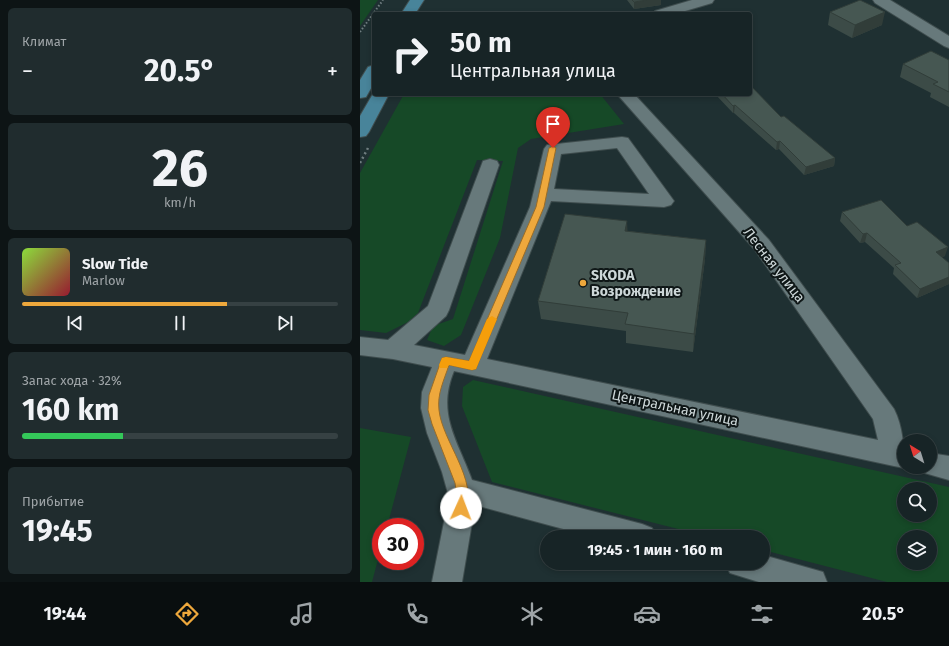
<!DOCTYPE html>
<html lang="ru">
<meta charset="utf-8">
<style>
:root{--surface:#172426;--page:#202c2e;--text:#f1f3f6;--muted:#9ea4a7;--line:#364143;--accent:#eea83c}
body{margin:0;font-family:"Fira Sans",sans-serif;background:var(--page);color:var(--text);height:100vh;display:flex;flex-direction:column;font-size:15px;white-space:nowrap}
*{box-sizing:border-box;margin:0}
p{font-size:13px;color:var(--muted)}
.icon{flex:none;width:22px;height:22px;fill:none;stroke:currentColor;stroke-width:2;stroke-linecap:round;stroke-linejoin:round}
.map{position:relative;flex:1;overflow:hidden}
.side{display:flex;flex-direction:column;gap:8px;padding:8px;background:#0d1415;width:360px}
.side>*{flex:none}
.banner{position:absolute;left:12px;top:12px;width:380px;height:84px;border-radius:4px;box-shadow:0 2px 6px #0003,0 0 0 1px var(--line);background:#172426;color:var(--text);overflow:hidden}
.needle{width:26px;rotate:322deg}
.buttons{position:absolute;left:537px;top:434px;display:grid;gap:8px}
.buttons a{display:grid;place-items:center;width:40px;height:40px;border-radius:50%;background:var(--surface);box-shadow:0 2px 6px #0003,0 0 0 1px var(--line);font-size:20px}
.speed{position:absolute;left:12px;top:518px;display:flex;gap:8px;font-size:20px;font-weight:700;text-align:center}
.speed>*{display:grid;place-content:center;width:52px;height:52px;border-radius:50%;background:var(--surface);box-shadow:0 2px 6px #0003,0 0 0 1px var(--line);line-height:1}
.speed .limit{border:6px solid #d22;background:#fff;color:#111}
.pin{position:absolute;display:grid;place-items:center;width:34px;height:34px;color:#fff;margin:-41px -17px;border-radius:50% 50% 50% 0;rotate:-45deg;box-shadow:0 0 4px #0007}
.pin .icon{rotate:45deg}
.me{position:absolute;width:44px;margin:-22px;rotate:2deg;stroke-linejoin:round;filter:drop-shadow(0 0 3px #0008)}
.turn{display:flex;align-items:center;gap:14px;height:84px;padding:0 12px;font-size:18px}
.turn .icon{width:52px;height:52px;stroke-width:2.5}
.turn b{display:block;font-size:28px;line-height:34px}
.big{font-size:30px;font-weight:700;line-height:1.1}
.side .tile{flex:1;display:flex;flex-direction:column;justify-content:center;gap:6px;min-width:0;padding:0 14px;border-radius:6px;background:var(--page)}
.side .dial{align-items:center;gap:0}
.dial b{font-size:52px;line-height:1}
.song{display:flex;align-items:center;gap:12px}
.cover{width:48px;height:48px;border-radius:6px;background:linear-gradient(135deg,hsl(90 70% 55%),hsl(350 70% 35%))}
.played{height:4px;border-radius:2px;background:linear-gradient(90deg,var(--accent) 65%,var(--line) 65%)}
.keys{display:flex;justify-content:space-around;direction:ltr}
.heat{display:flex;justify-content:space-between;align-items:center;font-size:22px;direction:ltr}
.charge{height:6px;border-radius:3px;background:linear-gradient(90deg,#34c759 32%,var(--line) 0)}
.trip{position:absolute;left:180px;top:530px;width:230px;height:40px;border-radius:20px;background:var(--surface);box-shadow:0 2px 6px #0003,0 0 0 1px var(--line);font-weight:700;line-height:40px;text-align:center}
.dock{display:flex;height:64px;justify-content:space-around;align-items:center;background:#090e0f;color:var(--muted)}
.dock .icon{width:28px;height:28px}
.dock .current{color:var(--accent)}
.dock b{font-size:18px;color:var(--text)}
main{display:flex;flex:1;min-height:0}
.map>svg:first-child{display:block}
.green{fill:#164927;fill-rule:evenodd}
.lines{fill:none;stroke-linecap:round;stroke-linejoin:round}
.minor-casing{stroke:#3f4d4e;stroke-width:2}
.major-casing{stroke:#3f4d4e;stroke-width:2}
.path-far1{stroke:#707e80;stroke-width:2;stroke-dasharray:1.5 2;stroke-linecap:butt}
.path{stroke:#707e80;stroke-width:2.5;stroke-dasharray:2 3;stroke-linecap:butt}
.minor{fill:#67797b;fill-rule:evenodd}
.major{fill:#48849a;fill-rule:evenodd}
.wall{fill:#3c4b47}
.shaded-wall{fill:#313d39}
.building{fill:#465752;stroke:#313d39}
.route{fill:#eea83c;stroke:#9b6d27}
.slow{fill:#f59e0b}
.poi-dot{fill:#eea83c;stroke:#0f1717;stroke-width:1.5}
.labels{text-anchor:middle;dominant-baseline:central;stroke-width:4;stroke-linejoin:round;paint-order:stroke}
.street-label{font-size:14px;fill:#cdd7d8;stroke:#0f1717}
.poi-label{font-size:14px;font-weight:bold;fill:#cdd7d8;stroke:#0f1717;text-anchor:start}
</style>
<main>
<section class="side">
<div class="tile"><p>Климат</p>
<div class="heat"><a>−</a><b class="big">20.5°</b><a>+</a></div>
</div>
<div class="tile dial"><b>26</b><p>km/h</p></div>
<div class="tile">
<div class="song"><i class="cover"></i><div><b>Slow Tide</b><p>Marlow</p></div></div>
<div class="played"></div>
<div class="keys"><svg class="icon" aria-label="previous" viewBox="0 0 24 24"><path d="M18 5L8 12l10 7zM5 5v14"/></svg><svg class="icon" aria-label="pause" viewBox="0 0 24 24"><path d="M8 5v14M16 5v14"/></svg><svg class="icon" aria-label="next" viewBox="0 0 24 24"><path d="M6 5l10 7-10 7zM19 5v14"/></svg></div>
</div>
<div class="tile"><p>Запас хода · 32%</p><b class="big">160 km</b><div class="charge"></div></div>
<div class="tile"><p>Прибытие</p><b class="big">19:45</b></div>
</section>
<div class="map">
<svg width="589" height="582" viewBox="0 0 589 582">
<rect width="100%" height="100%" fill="#1f3032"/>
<path class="green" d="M0,0H18L0,26Z
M44,94H240L264,124L171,139L158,148L140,238L101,335L84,346L67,340L73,326L93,319L143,161L117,160L58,313L48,322L26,333L0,330V173Z
M113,380L589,487V582H527L403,550V537H350L132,482L102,406L103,387ZM544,489H570V515H544ZM544,537H570V563H544Z
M0,428L51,437L27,527H21V548L12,582H0Z"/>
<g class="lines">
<defs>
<path id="minor" d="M332,0H354L352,3L315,14H293L295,11Z
M513,0H530L589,36V48L584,46L515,3Z
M257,94H274L409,240L534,409C543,427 544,447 544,467H548L544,468L534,466L94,371C76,414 98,441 112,480L282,524L292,528L296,537H233L115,505L102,582H72L89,497L82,472L67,433L61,408L62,392L72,367L33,359L0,355V337L28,340L68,306L123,161L130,159L137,161L139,165L89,310L86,316L54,345L105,355L170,207L184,149L187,145L262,137L268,138L314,201L311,205L304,207L191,201L127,359L518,440L513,419L395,250ZM257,148L289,194L194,189L201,154Z
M570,453L589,456V480L561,472L558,467H570Z
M403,555L463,572L467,582H399L370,573L365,563H403Z"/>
<path id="major" d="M50,0H64L55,14H41Z
M14,65V83L6,97L0,98V80L8,67Z
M14,92V94H29L9,132L6,136L0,137V116Z"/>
</defs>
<use href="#minor" class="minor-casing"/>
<use href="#major" class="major-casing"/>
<path class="path-far1" d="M0,32L23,0"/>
<path class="path" d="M0,163L8,148"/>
<use href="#minor" class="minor"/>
<use href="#major" class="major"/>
</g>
<path class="wall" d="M267,0H301V5L274,9Z
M470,12L522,25L492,38L468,25Z
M589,60V107L570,97L571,93L540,77L543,64Z
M355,94H390L421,117L475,158L474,166L444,175L419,149L416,150L374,113H373Z
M482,212L547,226L585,256L582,257L589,263V284L557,298L533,274L534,268L505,242L500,243L480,221Z
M268,231L346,240L345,259L333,352L266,343V331L181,319L178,301Z"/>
<path class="shaded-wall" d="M287,0H301V5L274,9V2Z
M525,12L522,25L492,38L495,25Z
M375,105L374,113H373V106Z
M420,141L419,149L416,150L417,142Z
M475,158L474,166L444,175L446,167Z
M267,221L268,239L265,231Z
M507,233L505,242L500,243L503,234Z
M346,240L345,259L333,352L334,334Z
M588,247L585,256L573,261L576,252Z
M589,277V284L557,298L560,289Z"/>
<path class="building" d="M272,0H287L274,2Z
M500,0L525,12L495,25L470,12Z
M571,51L589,60V92L573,84L578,82L543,64Z
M390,85L421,117L424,116L475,158L446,167L420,141L417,142L375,105L373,106L362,94H390Z
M521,200L547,226L557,222L588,247L576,252L589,263V277L560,289L535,265L541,263L507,233L503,234L482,212Z
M205,214L267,221L265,231L346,240L334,334L265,324L268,313L178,301Z"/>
<path class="route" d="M193,146L196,148L184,207L117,366L116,369L112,370L89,365C84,380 77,394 79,410C82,441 119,481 105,511L101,513L97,511L95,508L97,497L95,483L72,424L68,410L69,395L82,358L86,357L109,361L176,207L189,148Z"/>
<path class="slow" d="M132,316L137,319L116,369L112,370L89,365L87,368H80L79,365L82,358L86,357L109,361L127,319Z"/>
<circle class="poi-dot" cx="223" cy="283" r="4"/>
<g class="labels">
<g class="street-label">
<text transform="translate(414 265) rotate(52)">Лесная улица</text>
<text transform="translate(315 408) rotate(12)">Центральная улица</text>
</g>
<g class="poi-label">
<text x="231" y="275">SKODA<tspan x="231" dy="16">Возрождение</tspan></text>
</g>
</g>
</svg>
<div class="buttons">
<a><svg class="needle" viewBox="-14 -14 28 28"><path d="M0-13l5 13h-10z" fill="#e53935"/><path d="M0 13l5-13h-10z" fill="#9ea4a7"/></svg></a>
<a><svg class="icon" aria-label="search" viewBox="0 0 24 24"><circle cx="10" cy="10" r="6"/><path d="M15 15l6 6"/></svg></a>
<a><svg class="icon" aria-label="layers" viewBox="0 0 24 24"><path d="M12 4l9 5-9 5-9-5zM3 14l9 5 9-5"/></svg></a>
</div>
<div class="speed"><div class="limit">30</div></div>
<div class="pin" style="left:193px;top:148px;background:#d93025"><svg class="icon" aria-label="arrive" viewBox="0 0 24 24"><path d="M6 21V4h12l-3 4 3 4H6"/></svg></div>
<svg class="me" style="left:101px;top:508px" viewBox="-20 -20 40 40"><circle r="19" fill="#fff"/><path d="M0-13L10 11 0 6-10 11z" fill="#eea83c"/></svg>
<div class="trip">19:45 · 1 мин · 160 m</div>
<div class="banner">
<div class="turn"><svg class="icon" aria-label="right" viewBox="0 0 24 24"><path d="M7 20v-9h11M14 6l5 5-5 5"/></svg><div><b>50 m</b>Центральная улица</div></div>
</div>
</div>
</main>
<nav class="dock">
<b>19:44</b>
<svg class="icon current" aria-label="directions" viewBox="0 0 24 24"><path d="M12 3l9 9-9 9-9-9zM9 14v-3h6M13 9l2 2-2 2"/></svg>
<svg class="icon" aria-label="music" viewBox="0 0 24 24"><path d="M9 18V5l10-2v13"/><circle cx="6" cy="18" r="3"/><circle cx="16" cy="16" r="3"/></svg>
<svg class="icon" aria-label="phone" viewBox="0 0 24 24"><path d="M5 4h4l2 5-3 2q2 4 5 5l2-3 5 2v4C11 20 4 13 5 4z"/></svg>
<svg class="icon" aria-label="climate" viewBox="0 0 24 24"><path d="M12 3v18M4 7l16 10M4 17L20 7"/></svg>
<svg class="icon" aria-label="car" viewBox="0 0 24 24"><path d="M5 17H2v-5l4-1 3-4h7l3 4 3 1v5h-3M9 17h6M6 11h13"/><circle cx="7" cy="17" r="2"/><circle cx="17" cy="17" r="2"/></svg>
<svg class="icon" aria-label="filters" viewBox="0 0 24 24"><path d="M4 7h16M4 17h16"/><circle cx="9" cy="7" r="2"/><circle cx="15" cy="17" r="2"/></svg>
<b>20.5°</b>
</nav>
